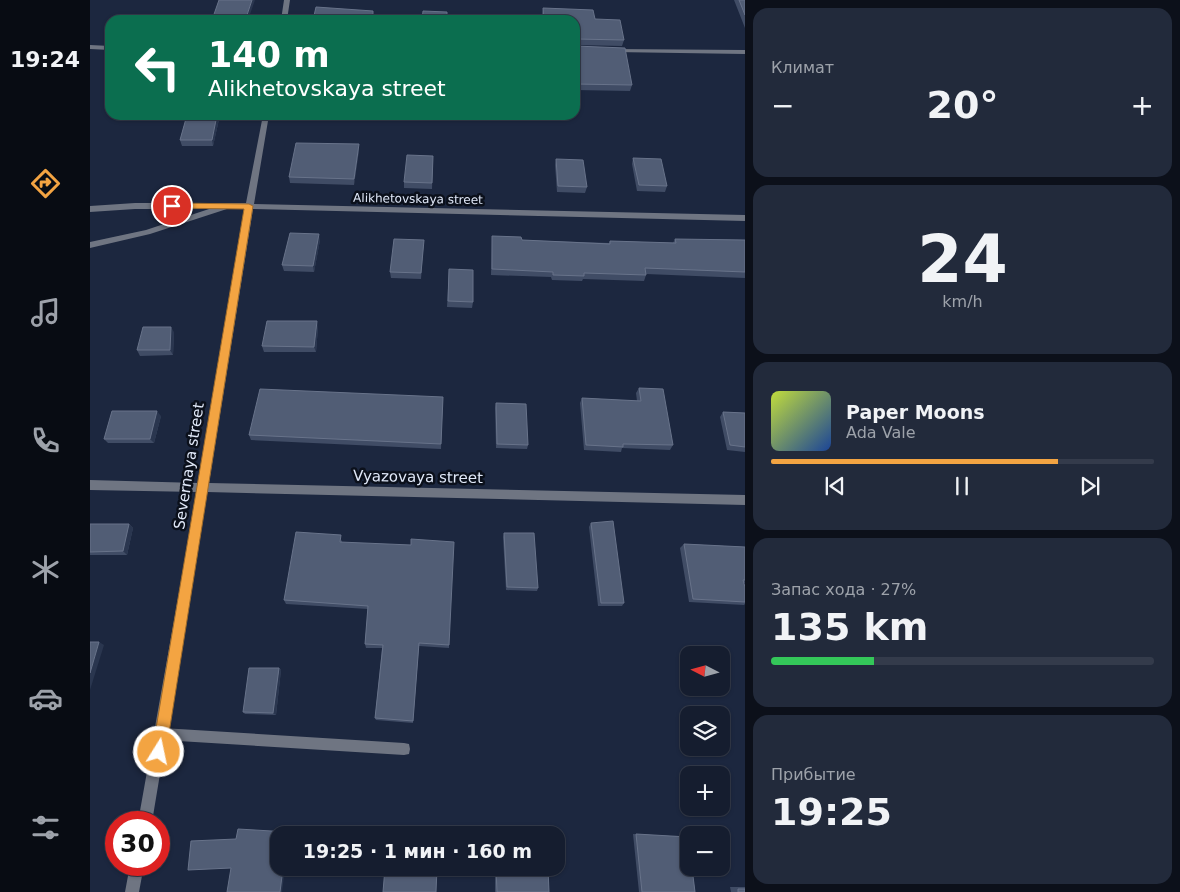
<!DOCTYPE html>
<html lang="ru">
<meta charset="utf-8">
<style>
:root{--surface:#151d2f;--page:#222a3b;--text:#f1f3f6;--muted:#9da2aa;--line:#343b4b;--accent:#f3a442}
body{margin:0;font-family:"DejaVu Sans",sans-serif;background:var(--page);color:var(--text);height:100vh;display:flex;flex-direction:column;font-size:19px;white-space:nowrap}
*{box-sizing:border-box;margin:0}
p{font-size:16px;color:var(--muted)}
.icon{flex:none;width:28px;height:28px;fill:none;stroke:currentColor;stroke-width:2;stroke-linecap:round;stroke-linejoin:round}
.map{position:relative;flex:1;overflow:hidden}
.side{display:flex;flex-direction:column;gap:8px;padding:8px;background:#0c101a;width:435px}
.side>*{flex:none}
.hud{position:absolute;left:15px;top:15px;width:475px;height:105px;border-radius:15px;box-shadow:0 1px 4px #0004,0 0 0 1px var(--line);background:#0b6e4f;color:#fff;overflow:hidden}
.needle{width:32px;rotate:276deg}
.tools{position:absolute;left:590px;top:646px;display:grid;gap:10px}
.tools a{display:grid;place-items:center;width:50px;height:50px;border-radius:10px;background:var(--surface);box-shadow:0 1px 4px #0004,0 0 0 1px var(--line);font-size:25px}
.speed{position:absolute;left:15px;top:811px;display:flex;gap:10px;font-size:25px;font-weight:700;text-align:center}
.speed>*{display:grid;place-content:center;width:65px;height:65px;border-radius:50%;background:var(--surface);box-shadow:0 1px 4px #0004,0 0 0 1px var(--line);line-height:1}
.speed .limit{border:8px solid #d22;background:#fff;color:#111}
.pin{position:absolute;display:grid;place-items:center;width:42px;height:42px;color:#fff;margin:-21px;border:2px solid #fff;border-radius:50%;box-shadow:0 1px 5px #0007}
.me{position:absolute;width:55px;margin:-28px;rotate:10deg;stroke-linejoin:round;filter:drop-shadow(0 0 4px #0008)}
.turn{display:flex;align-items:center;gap:18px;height:105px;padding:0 20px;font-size:22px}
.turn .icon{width:65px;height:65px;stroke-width:2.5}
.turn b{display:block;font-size:35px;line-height:42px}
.big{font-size:38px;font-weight:700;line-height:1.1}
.side .widget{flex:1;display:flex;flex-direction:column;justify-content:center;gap:8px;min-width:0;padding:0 18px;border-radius:15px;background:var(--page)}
.side .dial{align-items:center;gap:0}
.dial b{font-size:65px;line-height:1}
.song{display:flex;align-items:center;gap:15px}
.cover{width:60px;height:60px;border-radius:8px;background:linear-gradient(135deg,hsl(70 70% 55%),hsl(220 70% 35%))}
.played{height:5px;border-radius:2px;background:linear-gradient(90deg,var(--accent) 75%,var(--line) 75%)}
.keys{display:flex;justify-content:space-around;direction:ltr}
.heat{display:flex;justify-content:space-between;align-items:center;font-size:28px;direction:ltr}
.charge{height:8px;border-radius:4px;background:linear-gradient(90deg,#34c759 27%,var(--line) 0)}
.trip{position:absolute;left:180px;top:826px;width:295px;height:50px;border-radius:15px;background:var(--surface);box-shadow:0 1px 4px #0004,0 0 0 1px var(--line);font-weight:700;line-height:50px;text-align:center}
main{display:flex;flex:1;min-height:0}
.tabs{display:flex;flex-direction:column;width:90px;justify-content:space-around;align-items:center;background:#080c13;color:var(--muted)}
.tabs .icon{width:35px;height:35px}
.tabs .selected{color:var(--accent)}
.tabs b{font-size:22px;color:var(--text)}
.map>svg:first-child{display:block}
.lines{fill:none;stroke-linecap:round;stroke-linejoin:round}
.lane{fill:#6f7582;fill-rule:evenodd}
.street{fill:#6f7582;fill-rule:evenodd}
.wall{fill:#404c65}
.shaded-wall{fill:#2a364f}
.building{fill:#515d75;stroke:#68738a}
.route{fill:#f3a442;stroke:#9e6b2b}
.labels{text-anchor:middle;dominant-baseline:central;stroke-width:5;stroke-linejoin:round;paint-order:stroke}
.far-street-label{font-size:12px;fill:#e1e9f9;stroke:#0b101b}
.street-label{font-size:15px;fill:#e1e9f9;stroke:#0b101b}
</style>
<main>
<nav class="tabs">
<b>19:24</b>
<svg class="icon selected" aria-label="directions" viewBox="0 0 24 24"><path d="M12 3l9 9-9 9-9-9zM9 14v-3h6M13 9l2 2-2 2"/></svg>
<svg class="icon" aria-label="music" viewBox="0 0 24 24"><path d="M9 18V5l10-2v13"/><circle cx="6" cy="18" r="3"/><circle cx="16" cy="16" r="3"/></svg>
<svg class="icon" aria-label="phone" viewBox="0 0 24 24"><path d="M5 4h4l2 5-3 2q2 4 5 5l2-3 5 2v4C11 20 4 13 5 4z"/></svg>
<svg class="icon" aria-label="climate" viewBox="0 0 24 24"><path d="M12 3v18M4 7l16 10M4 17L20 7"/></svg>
<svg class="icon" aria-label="car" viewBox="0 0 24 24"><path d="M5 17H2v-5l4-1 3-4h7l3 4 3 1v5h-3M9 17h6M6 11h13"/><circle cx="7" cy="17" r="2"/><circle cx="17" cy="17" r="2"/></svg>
<svg class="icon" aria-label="filters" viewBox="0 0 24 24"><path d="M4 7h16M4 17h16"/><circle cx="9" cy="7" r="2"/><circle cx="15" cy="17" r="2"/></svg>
</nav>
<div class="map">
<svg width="655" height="892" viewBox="0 0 655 892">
<rect width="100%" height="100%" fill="#1c273f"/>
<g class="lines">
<path class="lane" d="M137,203L141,206L140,208L60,234L0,248V242L56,230Z
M72,728L314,743L319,744L320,749L319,754L314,755L72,740L67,739L66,734L67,729Z"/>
<path class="street" d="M194,0H200L197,20H191Z
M0,45L20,46V50L0,49Z
M522,49L655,50V54L524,52L521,50Z
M173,115H179L164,204L655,215V221L163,209L119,483L655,495V505L117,492L62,822H48L107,492L0,490V480L108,483L155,209H45L0,212V206L45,203H156Z
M40,865H54L49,892H35Z"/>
</g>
<path class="wall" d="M644,0H655V28Z
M453,8L505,19L534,40L532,46L485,45V20H453L452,14Z
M485,46L542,85L540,91L485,90Z
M97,115H130L123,146H92L90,140Z
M269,150L264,185L200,183L199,177Z
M343,156L342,189L314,188V182Z
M543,158L577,186L575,192L547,191L542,164Z
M466,159L497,187L495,193L467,192L465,165Z
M402,236L432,240L519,243L520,241L583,243L585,239L655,240V278L556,274V275L554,281L493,279L492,281L462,280L461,277L401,275Z
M230,240L224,272L194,271L192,265Z
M334,240L331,279L301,278L300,272Z
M359,269L383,302L382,308L357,307Z
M228,327L226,352H174L172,346Z
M84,332L83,355L50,356L47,350Z
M549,388L583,445L580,450L532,448L531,452L494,450L490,403L492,398L547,401L546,393Z
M353,397L351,449L161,440L159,435Z
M406,403L438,445L437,449L406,448L405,408Z
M633,412L655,413V452L637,450L630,417Z
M71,416L64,443H18L14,439Z
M501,523L534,603L532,606H508L499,527Z
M0,524H39L43,528L37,555H0Z
M414,533L448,588L447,591L416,590L413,537Z
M252,540V543L359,645V648L329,646L323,723L286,720L285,718L292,648H276L275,644L278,609L196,604L194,600Z
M594,544L655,547V583H654L655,587V604L654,605L599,602L590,548Z
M189,668L191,670L186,715L155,714L153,712Z
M543,834L598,837L605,892H549Z
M405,868H458L459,892H405Z
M640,887H655V892H641Z"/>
<path class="shaded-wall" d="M162,0H165L158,20H156V18Z
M127,115H130L123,146L122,140Z
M269,144V150L264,185V179Z
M229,234L230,240L224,272L223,266Z
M227,321L228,327L226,352L224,347Z
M81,327L84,332L83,355L80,350Z
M67,411L71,416L64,443L60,439Z
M39,524L43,528L37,555L33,551Z
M9,642L14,645L0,690V673Z
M189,668L191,670L186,715L183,713Z
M193,868H195L192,892H190Z"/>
<path class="building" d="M129,0H162L156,18H153L152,20H122Z
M649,0H655V15Z
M226,7L283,11V20H223Z
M453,8L503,10L505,19L530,20L534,40L486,39L485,40V20H454Z
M333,11L357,12V16L389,17V20H332Z
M485,46L535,48L542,85L485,84Z
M97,115H127L122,140H90Z
M206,143L269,144L264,179L199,177Z
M317,155L343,156L342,183L314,182Z
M543,158L571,159L577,186L549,185Z
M466,159L493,160L497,187L468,186Z
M200,233L229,234L223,266L192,265Z
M402,236L431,237L432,240L520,244V241L586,243L585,239L655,240V272L555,268L556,275L494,273V276L463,275V272L402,269Z
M304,239L334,240L331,273L300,272Z
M359,269L383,270V302L358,301Z
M177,321H227L224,347L172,346Z
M53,327H81L80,350H47Z
M549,388L573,389L583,445L533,444V447L496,445L492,398L551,401Z
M170,389L353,397L351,444L159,435Z
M406,403L436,404L438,445L407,444Z
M22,411H67L60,439H14Z
M633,412L655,413V447L640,445Z
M523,521L534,603H511L501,523Z
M0,524H39L33,551L0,552Z
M206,532L251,535L250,542L321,545V539L364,542L359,645L329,643L323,721L285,718L293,645L275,644L278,606L194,600Z
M414,533H444L448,588L417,587Z
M594,544L655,547V580H653L655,587V602L603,599Z
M0,642H9L0,673Z
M159,668H189L183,713L153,712Z
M148,829L198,832L197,835H189V868H193L190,892H137L141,868L98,870L101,841L146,839Z
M297,833L330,835H297Z
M546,834L598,837L599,844V868H602L605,892H552Z
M295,868H347L346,892H293Z
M406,868H458L459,892H407Z
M648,889H655V892H648Z"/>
<path class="route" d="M82,203L159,204L163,206L76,752L74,757L69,759L64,757L62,752L154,209L78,208L77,206Z"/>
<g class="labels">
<g class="far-street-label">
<text transform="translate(328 199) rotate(1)">Alikhetovskaya street</text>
</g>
<g class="street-label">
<text transform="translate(99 466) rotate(-81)">Severnaya street</text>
<text transform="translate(328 477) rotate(1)">Vyazovaya street</text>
</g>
</g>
</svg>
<div class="tools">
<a><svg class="needle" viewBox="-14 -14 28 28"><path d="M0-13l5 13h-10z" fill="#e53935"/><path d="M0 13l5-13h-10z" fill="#9da2aa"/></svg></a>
<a><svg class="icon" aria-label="layers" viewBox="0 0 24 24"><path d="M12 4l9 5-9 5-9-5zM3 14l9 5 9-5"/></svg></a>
<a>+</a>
<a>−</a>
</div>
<div class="speed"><div class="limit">30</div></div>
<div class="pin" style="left:82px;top:206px;background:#d93025"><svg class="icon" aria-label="arrive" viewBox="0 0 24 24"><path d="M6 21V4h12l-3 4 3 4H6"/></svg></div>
<svg class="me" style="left:69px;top:752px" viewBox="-20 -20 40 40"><circle r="17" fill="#f3a442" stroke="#fff" stroke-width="3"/><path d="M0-11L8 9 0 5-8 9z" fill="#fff"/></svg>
<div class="trip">19:25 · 1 мин · 160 m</div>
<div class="hud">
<div class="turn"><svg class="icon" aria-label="left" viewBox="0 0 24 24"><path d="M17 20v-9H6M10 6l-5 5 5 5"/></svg><div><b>140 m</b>Alikhetovskaya street</div></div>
</div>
</div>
<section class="side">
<div class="widget"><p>Климат</p>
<div class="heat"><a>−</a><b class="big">20°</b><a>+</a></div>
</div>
<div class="widget dial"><b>24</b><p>km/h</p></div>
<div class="widget">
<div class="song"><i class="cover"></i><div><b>Paper Moons</b><p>Ada Vale</p></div></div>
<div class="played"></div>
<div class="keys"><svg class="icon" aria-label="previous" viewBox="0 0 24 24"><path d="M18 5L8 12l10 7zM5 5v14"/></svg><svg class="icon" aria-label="pause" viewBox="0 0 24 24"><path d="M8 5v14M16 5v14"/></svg><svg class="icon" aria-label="next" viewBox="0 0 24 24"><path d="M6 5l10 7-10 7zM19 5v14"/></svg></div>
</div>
<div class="widget"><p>Запас хода · 27%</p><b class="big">135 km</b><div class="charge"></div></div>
<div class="widget"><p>Прибытие</p><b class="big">19:25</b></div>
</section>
</main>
